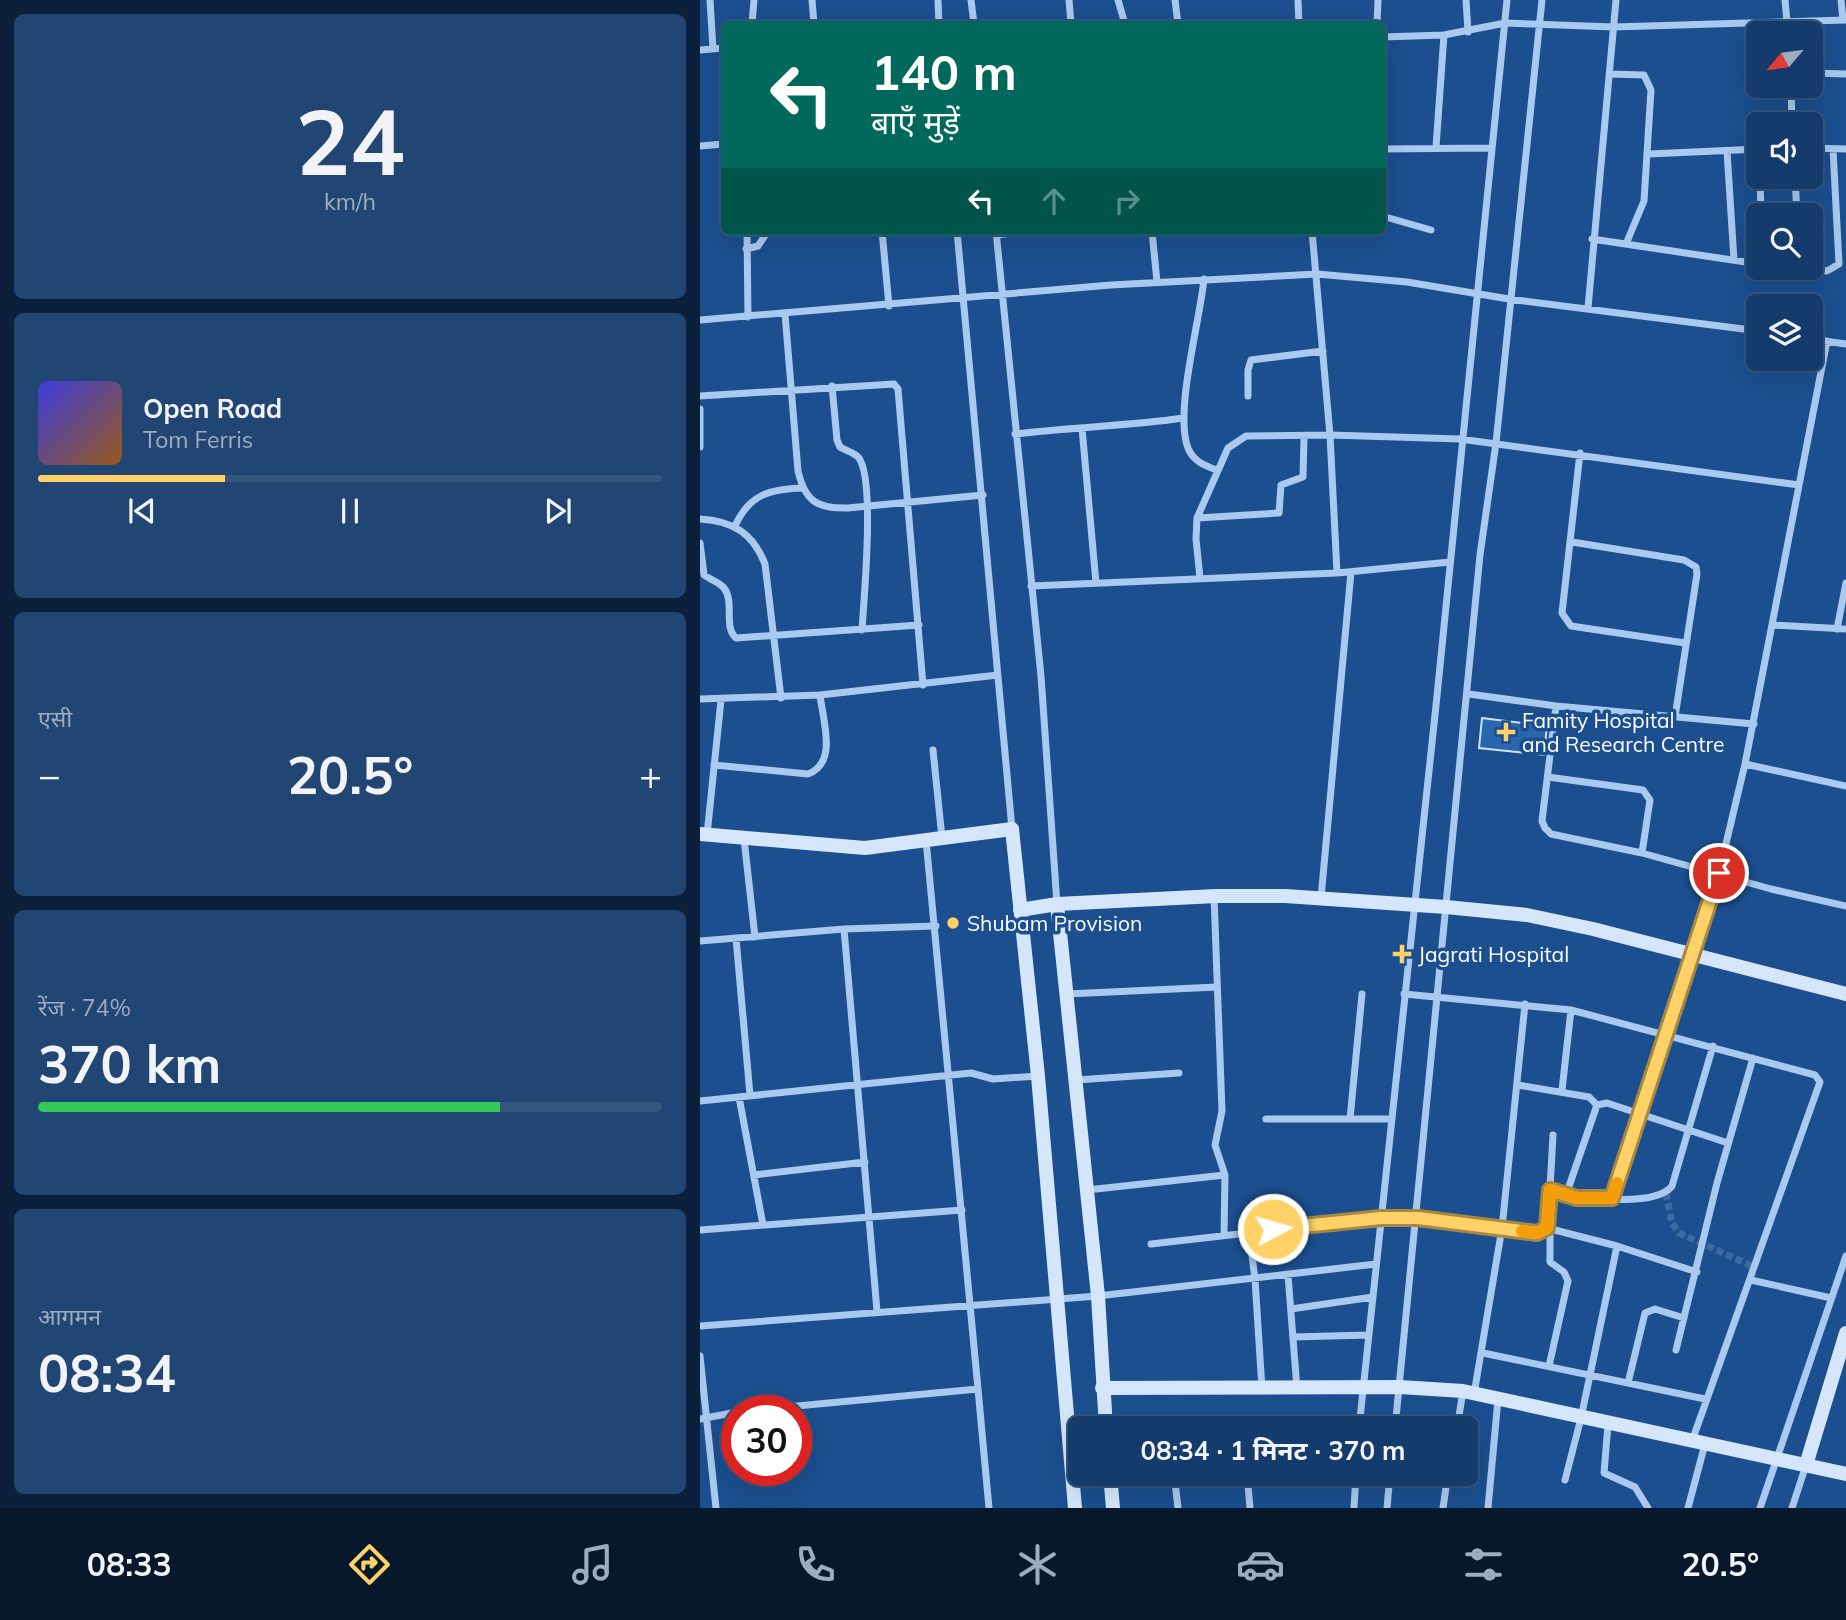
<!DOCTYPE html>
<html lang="hi">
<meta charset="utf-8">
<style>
:root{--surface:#143b6b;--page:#214673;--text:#f1f3f6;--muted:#9dadc1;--line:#33557e;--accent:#ffd166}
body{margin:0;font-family:Mulish,"Noto Sans Devanagari",sans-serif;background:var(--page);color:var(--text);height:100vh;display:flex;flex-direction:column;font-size:26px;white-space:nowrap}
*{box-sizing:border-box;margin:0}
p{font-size:23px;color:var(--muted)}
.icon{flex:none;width:38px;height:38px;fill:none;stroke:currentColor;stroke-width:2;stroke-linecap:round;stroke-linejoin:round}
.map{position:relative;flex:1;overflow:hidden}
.side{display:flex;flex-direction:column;gap:14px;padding:14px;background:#0b203b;width:700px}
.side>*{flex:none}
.banner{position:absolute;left:21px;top:21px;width:665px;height:214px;border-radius:10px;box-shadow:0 7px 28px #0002,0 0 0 2px var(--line);background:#00695c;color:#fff;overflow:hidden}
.needle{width:46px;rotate:241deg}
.controls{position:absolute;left:1046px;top:21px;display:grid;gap:14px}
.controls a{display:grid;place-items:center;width:77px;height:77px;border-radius:10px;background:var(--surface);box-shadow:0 7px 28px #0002,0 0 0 2px var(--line);font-size:35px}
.speed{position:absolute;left:21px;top:1395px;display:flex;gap:14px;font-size:35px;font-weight:700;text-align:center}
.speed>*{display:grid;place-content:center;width:91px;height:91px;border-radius:50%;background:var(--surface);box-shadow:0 7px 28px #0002,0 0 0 2px var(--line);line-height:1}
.speed .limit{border:10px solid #d22;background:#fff;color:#111}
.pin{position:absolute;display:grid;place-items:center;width:60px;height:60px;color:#fff;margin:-30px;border:4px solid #fff;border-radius:50%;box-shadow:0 2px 7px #0007}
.me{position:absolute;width:77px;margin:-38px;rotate:84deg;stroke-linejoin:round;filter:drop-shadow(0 0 5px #0008)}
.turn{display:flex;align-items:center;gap:24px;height:147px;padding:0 35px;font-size:32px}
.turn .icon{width:91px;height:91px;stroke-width:2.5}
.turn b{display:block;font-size:49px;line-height:60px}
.lanes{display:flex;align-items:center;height:66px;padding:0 35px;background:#0003;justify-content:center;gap:35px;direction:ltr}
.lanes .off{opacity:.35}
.big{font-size:52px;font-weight:700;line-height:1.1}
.side .card{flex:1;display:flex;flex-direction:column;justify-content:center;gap:10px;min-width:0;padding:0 24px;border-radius:10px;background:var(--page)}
.side .dial{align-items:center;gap:0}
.dial b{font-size:91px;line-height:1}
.song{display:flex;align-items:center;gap:21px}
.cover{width:84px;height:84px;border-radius:10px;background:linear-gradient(135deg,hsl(240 70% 55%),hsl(30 70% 35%))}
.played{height:7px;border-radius:4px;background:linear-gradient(90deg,var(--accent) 30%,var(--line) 30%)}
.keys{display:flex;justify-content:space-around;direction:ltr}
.heat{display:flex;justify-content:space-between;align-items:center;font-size:38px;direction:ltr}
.charge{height:10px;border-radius:5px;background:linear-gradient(90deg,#34c759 74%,var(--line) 0)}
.trip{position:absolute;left:368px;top:1416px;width:410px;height:70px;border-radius:10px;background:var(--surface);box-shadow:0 7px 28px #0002,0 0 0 2px var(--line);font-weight:700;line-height:70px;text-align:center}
.menu{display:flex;height:112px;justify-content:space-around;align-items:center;background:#08182b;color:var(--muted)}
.menu .icon{width:49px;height:49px}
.menu .active{color:var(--accent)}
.menu b{font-size:32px;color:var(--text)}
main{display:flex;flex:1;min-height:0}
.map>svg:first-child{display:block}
.building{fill:#2a66ad;stroke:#cfe3fa;stroke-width:2}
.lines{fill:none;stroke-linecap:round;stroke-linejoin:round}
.street-tunnel{stroke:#3d69a0;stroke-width:7;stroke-dasharray:7 3.5;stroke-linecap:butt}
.street{stroke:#a9c9ee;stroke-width:7}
.secondary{stroke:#d6e6fa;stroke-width:14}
.route-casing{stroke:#a68842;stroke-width:18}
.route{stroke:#ffd166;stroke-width:12}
.slow{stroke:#f59e0b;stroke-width:12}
.poi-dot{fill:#ffd166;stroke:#1b4f8f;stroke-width:2.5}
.labels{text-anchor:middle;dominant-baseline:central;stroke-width:7;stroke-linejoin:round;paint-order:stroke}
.poi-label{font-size:21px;fill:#fff;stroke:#1b4f8f;text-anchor:start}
</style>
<main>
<section class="side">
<div class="card dial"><b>24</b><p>km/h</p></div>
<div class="card">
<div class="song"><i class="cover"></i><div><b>Open Road</b><p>Tom Ferris</p></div></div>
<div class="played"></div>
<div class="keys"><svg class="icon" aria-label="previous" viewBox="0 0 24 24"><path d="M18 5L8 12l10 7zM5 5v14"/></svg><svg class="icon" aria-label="pause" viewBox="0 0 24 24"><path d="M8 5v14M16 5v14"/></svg><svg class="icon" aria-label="next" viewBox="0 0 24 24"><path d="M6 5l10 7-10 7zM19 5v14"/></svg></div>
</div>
<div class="card"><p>एसी</p>
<div class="heat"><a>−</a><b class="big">20.5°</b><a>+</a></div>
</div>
<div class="card"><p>रेंज · 74%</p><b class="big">370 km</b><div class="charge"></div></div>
<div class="card"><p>आगमन</p><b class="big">08:34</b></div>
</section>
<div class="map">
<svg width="1146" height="1508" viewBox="0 0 1146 1508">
<rect width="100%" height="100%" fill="#1b4f8f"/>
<path class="building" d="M782,718L847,726L844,755L779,748Z"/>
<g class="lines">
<path class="street-tunnel" d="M966,1193L972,1223L979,1233L1056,1268"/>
<path class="street" d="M10,0L13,49
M112,0L114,24
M238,0L239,24
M271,0L274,24
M369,0L371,24
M418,0L425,24
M475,0L478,24
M598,0L599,24
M766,0L768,32
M1085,0L1088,33
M1141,0L1143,20
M52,24L54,0
M677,24L678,0
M682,37L744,35L805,23L914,27L1146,20
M0,50L24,48
M1111,73L1146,74
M909,74L944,75L951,90L944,201L926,244
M1091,86L1092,124
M0,146L24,144
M736,147L744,35
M1111,148L1146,149
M682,149L790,148
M1027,151L1034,260
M949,154L1059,149
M1060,177L1061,215
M1095,177L1097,215
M682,216L731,230
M47,231L48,317
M182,231L189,306
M257,231L312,829
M296,231L341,676L357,904
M452,231L457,282
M612,231L630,435L637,573
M297,235L327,231
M892,239L1059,264
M46,249L58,246L68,231
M1104,268L1127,271L1139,264L1133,149
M504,279C500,321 474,412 488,448C493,461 505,466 517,470
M888,308L916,0
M85,314L98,471C105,501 117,509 148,508L283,495
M0,320L411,285L617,274L707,282L809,299L1059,331
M1111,339L1146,344
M132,386L137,440L140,447C146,451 154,452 159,458C175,481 164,597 162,630
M0,396L194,384L198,389L223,685
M548,396V370L551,360L623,351
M0,409V447
M382,428L396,583
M315,434C372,427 428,426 484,418
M880,453L862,613L871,626L985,643
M497,518L579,513L581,485L603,477L604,437
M0,519C33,521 53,533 65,564L81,698
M35,526C49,495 69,489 102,488
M872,542L984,560L996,567L997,574L975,717
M0,543L4,575C11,580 19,582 24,588C35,602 23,627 36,638L219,625
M500,578L496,539L497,518L528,448L546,436L630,435L760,439L1099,485
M331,586L637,573L750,562
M1073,625L1146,629
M1137,629L1146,583
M769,694L856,706L1054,724
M0,699L120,695L298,675
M856,706L842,821L845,828L851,834L942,853L1071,889L1146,906
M233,750L242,838
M1045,764L1146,786
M14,765L108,774C138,763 123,721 120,695
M848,777L943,790L950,800L942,853
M7,835L21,700
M44,839L55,937
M514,896L522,1111L515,1145L525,1175L524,1235
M621,898L651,572
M144,929L177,1311
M36,938L50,1095
M0,941L144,929L236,926
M367,994L517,987
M704,994L871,1010L1115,1075L1120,1082L992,1441
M376,1080L479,1073
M818,1085L889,1097L897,1105L866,1195
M862,1090L871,1010
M39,1097L63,1225
M0,1101L271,1073L293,1079L338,1076
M897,1105L907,1103L1028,1143
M566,1119H691
M650,1119L662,994
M54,1175L165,1162
M387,1190L525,1175
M850,1190C875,1197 954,1209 972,1186L1013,1046
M912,1198L1019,873L1045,764L1127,341
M847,1228L917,1246L997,1272
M0,1230L262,1210
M549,1232L555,1279L562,1389
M451,1244L681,1218H718L843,1232L848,1223L853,1135
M588,1275L597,1389
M1051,1280L1131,1298
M591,1309L673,1297
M0,1326L398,1296L676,1264
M593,1337L668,1335
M976,1350L1017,1183L1053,1058
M783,1353L1005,1399
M0,1356L16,1508
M849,1366L868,1281L864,1272L850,1262V1229
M928,1383L945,1313L955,1309L984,1318
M278,1389L289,1508
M774,1394L802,1228L825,1004
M55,1410L278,1389L226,840
M0,1419L37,1412
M908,1424L904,1473L935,1487L948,1508
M659,1428L737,696L807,0
M695,1428L780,555L796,443L842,0
M757,1428L763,1391
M469,1474L475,1482L478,1508
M547,1474L550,1508
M410,1476L442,1474
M865,1480L881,1418L917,1246
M654,1508L656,1474
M687,1508L690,1474
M743,1508L748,1474
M788,1508L798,1399
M988,1508L1005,1444
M1060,1508L1146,1256
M1092,1508L1106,1465"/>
<path class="secondary" d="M0,834L165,848L312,829L338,1076L375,1508
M357,904L398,1296L406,1428
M320,910L357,904L516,896H585L746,907L827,915L893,929L1146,994
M402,1388L700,1387L763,1391L1146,1474
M1106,1465L1146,1333
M410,1474L413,1508"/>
</g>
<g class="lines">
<defs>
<path id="route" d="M573,1229L681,1218H718L837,1233L847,1228L850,1190L877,1198H912L1019,873"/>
</defs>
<use href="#route" class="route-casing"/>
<use href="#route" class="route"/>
<path class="slow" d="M822,1231L837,1233L847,1228L850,1190L877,1198H912L917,1183"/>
</g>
<g class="poi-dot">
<path d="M802.5 721.5h7v7h7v7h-7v7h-7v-7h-7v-7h7z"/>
<circle cx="253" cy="923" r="7"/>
<path d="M698.5 943.5h7v7h7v7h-7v7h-7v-7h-7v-7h7z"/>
</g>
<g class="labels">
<g class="poi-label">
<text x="822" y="720">Famity Hospital<tspan x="822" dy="24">and Research Centre</tspan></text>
<text x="267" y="923">Shubam Provision</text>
<text x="718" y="954">Jagrati Hospital</text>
</g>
</g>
</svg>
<div class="controls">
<a><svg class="needle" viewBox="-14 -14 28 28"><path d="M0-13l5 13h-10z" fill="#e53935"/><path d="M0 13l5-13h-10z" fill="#9dadc1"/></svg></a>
<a><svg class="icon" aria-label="sound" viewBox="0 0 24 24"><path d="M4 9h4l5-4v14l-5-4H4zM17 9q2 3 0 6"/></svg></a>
<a><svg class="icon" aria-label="search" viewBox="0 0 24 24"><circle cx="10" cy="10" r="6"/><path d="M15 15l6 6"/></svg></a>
<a><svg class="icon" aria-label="layers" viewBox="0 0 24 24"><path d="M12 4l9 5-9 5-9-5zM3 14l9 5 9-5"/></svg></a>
</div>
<div class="speed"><div class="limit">30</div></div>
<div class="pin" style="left:1019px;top:873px;background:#d93025"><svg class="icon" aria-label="arrive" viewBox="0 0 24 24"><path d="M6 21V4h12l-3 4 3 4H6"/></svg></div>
<svg class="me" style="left:573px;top:1229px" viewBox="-20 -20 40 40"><circle r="17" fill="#ffd166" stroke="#fff" stroke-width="3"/><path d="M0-11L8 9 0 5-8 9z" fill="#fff"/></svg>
<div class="trip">08:34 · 1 मिनट · 370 m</div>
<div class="banner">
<div class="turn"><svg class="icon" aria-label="left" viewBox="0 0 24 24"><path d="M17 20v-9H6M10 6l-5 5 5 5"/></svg><div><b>140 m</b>बाएँ मुड़ें</div></div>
<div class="lanes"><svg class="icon" aria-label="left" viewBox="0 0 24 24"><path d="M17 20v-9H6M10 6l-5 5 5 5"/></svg><svg class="icon off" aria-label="ahead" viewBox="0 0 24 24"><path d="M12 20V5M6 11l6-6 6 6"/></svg><svg class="icon off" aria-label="right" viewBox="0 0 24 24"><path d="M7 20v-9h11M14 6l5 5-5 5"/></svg></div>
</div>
</div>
</main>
<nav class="menu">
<b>08:33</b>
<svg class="icon active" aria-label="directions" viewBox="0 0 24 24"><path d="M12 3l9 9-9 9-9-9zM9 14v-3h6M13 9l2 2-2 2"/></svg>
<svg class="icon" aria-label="music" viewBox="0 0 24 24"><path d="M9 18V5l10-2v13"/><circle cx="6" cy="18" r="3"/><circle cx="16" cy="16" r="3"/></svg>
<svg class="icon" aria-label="phone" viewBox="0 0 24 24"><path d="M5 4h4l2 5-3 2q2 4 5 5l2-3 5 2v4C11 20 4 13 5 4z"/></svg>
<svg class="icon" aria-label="climate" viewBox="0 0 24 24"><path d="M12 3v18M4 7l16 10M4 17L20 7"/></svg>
<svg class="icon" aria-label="car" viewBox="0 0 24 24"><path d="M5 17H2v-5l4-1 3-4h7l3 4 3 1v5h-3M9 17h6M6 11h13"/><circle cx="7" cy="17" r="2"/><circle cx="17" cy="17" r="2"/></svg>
<svg class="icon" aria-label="filters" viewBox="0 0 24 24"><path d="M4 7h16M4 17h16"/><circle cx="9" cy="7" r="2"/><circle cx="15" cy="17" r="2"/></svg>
<b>20.5°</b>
</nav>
